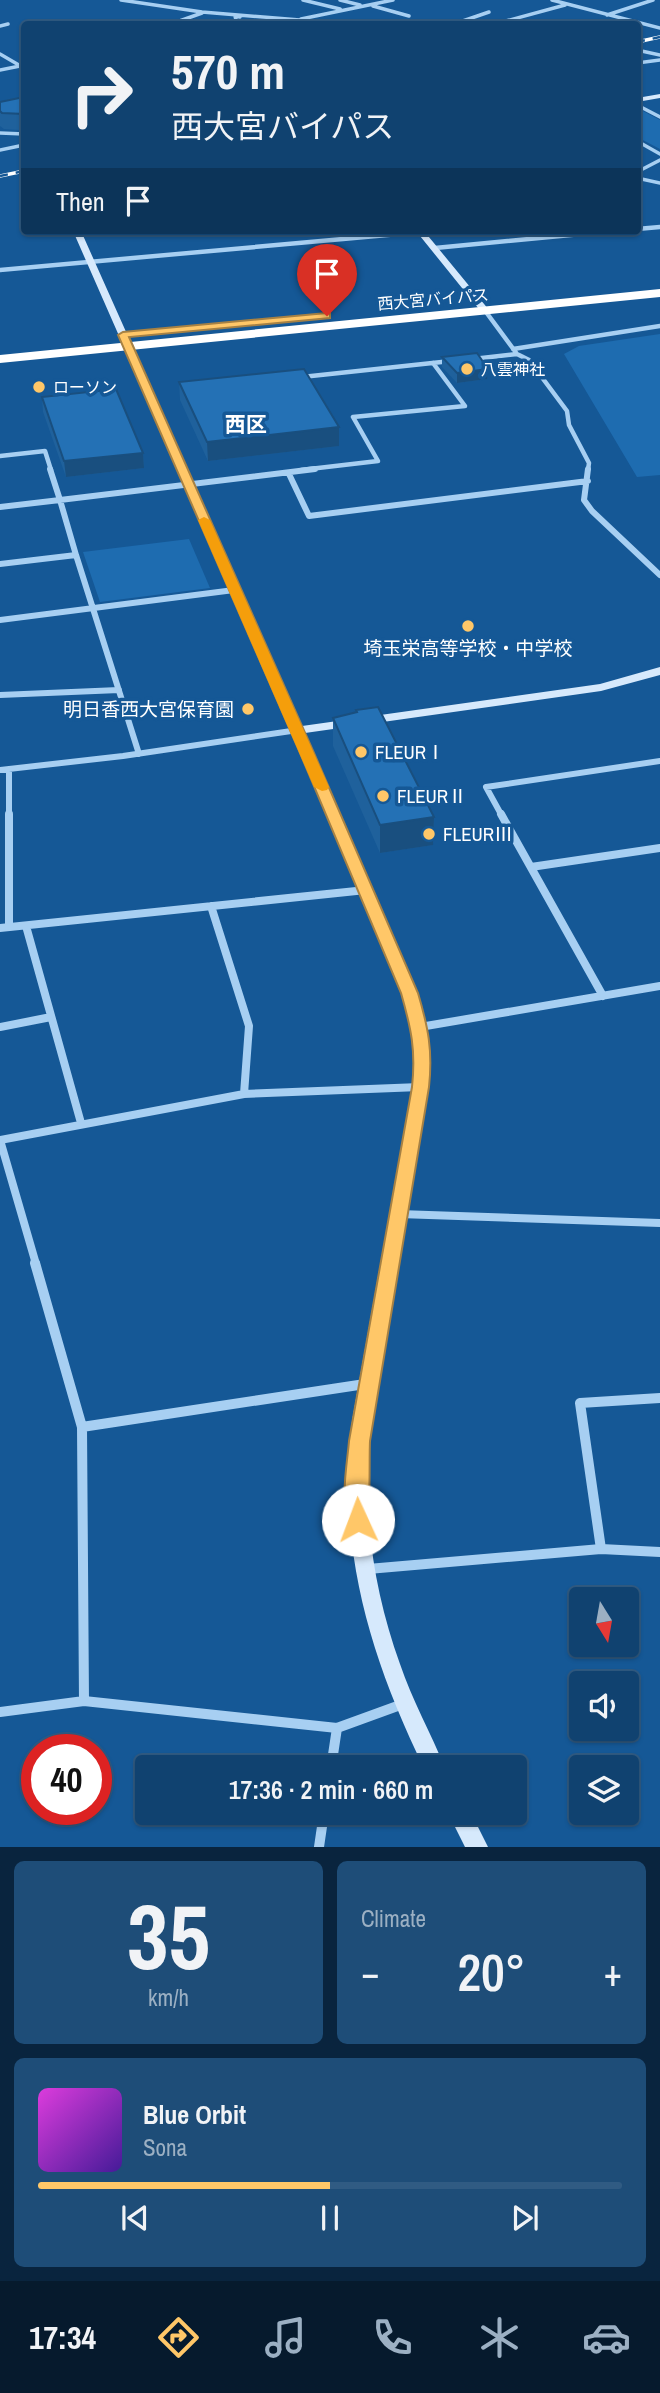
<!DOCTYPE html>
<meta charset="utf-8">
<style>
:root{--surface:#104270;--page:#1e4d78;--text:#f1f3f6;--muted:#9cb0c3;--line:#305b83;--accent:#ffc768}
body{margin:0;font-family:"Archivo Narrow","Noto Sans JP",sans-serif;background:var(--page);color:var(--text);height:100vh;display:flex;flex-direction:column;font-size:26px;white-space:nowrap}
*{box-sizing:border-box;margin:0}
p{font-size:23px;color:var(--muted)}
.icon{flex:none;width:38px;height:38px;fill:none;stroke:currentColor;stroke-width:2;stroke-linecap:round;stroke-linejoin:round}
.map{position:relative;height:1847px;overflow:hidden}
.drawer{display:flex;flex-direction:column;gap:14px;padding:14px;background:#09243e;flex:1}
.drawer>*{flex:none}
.guide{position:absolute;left:21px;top:21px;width:620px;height:214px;border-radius:7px;box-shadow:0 2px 5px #0004,0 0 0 2px var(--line);background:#104270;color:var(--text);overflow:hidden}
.needle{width:46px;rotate:169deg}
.fabs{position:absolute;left:569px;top:1587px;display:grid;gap:14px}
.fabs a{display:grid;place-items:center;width:70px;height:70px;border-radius:7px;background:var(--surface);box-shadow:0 2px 5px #0004,0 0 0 2px var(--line);font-size:35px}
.speed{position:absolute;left:21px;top:1734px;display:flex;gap:14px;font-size:35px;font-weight:700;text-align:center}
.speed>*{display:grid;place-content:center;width:91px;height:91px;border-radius:50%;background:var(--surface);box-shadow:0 2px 5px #0004,0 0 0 2px var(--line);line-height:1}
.speed .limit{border:10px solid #d22;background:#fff;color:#111}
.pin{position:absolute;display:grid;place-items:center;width:60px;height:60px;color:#fff;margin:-72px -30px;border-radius:50% 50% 50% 0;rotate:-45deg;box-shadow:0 0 7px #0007}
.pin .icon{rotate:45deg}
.me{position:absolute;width:77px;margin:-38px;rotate:358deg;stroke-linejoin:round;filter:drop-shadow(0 0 5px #0008)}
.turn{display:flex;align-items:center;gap:24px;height:147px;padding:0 35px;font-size:32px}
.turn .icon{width:91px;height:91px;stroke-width:2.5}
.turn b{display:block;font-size:49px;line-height:60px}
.then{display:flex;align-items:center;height:66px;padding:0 35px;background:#0003;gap:14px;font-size:26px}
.big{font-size:52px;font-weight:600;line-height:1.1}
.drawer .widget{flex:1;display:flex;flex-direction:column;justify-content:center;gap:10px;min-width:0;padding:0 24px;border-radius:10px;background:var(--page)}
.drawer .dial{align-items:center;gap:0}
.dial b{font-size:91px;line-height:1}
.song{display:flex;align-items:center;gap:21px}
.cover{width:84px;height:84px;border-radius:10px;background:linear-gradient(135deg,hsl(300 70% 55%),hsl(260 70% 35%))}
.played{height:7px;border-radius:4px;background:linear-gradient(90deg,var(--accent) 50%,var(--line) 50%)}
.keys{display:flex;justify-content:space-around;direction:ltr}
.heat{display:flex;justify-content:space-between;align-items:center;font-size:38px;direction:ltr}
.drawer .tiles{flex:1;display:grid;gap:14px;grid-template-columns:1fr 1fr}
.widget:last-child{grid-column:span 2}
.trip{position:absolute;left:135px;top:1755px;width:392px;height:70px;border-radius:7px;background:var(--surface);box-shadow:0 2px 5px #0004,0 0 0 2px var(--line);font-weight:600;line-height:70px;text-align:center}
.menu{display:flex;height:112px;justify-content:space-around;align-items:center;background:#061a2d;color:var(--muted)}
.menu .icon{width:49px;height:49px}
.menu .on{color:var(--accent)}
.menu b{font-size:32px;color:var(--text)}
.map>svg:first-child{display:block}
.green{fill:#1e6cb0}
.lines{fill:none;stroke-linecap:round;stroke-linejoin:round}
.street-far4{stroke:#a7cff2;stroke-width:3.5}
.street-far3{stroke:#a7cff2;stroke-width:4.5}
.street-far2{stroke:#a7cff2;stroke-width:6}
.street-far1{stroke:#a7cff2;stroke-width:8}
.street{stroke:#a7cff2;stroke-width:10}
.secondary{fill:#d6e9fc;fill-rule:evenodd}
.highway{fill:#fff;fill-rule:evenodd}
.rail-casing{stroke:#fff;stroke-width:3.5}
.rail{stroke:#155896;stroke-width:2.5;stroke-dasharray:8;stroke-linecap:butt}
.wall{fill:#1f619c}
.shaded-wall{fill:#194f7f}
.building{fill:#2471b5;stroke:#194f7f;stroke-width:2}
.route{fill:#ffc768;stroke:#a68144;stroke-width:2}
.slow{fill:#f59e0b}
.poi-dot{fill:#ffc768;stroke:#155896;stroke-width:2.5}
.labels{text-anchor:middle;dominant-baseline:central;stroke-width:7;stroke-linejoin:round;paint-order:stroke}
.far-street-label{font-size:16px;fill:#fff;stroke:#155896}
.far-poi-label{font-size:16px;fill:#fff;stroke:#155896;text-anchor:start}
.poi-label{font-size:19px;fill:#fff;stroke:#155896;text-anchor:start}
.far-district-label{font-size:21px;font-weight:bold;fill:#fff;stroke:#155896}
</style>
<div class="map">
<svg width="660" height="1847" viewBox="0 0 660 1847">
<rect width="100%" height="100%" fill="#155896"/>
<path class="green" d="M637,108L660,120V149L637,137Z
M660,334V475L637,477L564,354L579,346Z
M189,539L210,588L100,602L83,552Z"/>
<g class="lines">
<path class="street-far4" d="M121,0L202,12L349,24
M303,0L340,9
M340,0L360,5
M552,0L660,28
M373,6L409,16
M607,15L653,0
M301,19L393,0
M171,24L202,13
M237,24L235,16L240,17
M454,24L489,12
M495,24L565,5
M0,26L8,24
M637,50L660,55
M0,54L24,68
M637,63L660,60
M0,70L20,66
M637,105L660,117
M0,133L24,134
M637,141L660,154
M0,150L24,145
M637,172L660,160
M637,178L660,183"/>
<path class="street-far3" d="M637,229L660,227
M435,248L613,231
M0,270L421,232
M486,312L517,354L529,360L567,411L569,425L589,463L588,470
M513,349L660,326
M473,359L517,354
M302,377L451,361
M0,456L45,451L51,470
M301,470L378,461L353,417L465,406L433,363"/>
<path class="street-far2" d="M588,469L584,500L592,511L660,575
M289,474L309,516L588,481
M0,507L60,500L50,469
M76,555L139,754
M0,564L76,555L60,500L315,469
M0,620L234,590
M0,695L119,690
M9,769V816
M0,770L123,756L298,730
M502,816L486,787L660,761"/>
<path class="street-far1" d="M9,814V927
M501,814L603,996
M531,867L660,848
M211,906L249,1026L244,1094
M26,926L81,1123
M0,928L366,890
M0,1027L51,1017
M420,1027L660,986
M0,1140L36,1264
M0,1140L244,1094L420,1087
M399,1214L660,1223"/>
<path class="street" d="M35,1263L82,1427L84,1701
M82,1427L365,1384
M601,1549L580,1403L660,1398
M368,1569L601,1549L660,1552
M0,1712L84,1701L337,1728L403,1704
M331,1768L337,1728
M319,1847L324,1813"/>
<path class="secondary" d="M660,94V98L637,102V98Z
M73,231H81L302,726L600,684L660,667V675L601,691L305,733L416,993L428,1039V1087L373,1400C360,1490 369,1578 400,1664C412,1700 431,1733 445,1768H424C369,1655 337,1547 352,1421L412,1087C416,1054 411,1025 402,993L292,730Z
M416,231H424L489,310V314H483Z
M448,1813H471L488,1847H465Z"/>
<path class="highway" d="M660,289V297L0,363V355Z"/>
<defs>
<path id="rail" d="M637,42L660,37
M0,176L24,171"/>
</defs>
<use href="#rail" class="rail-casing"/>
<use href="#rail" class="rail"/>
</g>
<path class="wall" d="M24,97V141L20,138L19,130L4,129L0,126V102Z
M24,142V162L21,160L19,144Z
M442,357L488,369L487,379L457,383L442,367Z
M179,382L339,446L208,461L180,400Z
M42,397L143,453L144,468L66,477L43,412Z
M356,710L434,817L433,845L380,853L333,746V718L356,712Z"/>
<path class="shaded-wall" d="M488,369L487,379L457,383V373Z
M339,427V446L208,461L207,442Z
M143,453L144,468L66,477L64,461Z
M434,817L433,845L380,853V825Z"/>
<path class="building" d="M24,97V115V114L2,113L0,111V102Z
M477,353L488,369L457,373L442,357Z
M304,369L339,427L207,442L179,382Z
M116,389L143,453L64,461L42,397Z
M378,707L434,817L380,825L333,718L357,712L356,710Z"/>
<path class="route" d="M327,313H330V318L129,337L314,753L418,993C428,1027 433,1050 429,1087L370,1441C369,1458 371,1516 366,1526L358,1529L351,1526C339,1503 347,1466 349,1441L412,1087C416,1050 411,1028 401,993L300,753L118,335L123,332Z"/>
<path class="slow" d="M204,517L210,520L329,787L327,790L322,791L314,787L198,520Z"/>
<g class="poi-dot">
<circle cx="467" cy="369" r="7"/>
<circle cx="39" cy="387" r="7"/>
<circle cx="468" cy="626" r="7"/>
<circle cx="248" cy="709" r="7"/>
<circle cx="361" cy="752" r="7"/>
<circle cx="383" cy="796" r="7"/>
<circle cx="429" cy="834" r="7"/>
</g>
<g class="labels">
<g class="far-street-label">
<text transform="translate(433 299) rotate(-5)">西大宮バイパス</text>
</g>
<g class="far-poi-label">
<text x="481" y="369">八雲神社</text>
<text x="53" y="387">ローソン</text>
</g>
<g class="poi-label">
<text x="468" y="648" text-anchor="middle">埼玉栄高等学校・中学校</text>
<text x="234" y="709" text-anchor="end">明日香西大宮保育園</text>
<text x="375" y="752">FLEURⅠ</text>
<text x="397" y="796">FLEURⅡ</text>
<text x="443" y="834">FLEURⅢ</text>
</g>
<g class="far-district-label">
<text x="246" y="424">西区</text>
</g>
</g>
</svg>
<div class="fabs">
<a><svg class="needle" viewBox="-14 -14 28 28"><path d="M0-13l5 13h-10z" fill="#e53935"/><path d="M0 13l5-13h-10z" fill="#9cb0c3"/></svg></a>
<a><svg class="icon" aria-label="sound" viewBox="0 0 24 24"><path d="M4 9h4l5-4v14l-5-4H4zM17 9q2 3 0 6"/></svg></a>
<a><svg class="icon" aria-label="layers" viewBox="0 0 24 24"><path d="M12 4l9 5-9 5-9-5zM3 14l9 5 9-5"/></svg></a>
</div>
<div class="speed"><div class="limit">40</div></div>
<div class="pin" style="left:327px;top:316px;background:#d93025"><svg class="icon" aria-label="arrive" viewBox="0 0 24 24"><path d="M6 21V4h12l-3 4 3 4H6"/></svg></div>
<svg class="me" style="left:358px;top:1520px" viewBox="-20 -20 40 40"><circle r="19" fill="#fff"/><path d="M0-13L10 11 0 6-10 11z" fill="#ffc768"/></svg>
<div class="trip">17:36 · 2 min · 660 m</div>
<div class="guide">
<div class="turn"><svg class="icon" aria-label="right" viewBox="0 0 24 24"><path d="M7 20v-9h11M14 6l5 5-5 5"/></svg><div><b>570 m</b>西大宮バイパス</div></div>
<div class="then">Then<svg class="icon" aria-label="arrive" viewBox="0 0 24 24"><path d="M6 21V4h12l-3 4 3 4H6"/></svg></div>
</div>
</div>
<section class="drawer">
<div class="tiles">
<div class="widget dial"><b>35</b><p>km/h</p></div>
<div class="widget"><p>Climate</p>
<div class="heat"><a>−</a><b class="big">20°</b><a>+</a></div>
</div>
<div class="widget">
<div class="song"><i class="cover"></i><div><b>Blue Orbit</b><p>Sona</p></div></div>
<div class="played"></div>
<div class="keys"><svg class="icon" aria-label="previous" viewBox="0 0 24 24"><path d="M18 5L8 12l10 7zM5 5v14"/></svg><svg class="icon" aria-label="pause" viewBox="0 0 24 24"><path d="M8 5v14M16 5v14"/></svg><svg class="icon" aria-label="next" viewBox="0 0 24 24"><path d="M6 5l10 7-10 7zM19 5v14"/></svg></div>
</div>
</div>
</section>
<nav class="menu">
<b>17:34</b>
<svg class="icon on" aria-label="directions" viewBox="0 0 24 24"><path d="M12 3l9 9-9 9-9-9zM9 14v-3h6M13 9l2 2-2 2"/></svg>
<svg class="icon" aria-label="music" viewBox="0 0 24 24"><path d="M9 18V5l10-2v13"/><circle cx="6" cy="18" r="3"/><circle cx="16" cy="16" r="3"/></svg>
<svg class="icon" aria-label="phone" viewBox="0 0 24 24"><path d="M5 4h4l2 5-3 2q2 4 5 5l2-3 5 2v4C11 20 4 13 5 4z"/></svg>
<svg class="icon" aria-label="climate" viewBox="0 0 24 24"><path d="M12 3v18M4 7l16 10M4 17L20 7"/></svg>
<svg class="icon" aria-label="car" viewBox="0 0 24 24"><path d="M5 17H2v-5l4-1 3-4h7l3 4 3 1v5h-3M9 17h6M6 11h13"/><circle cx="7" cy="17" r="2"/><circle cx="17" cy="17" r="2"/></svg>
</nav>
